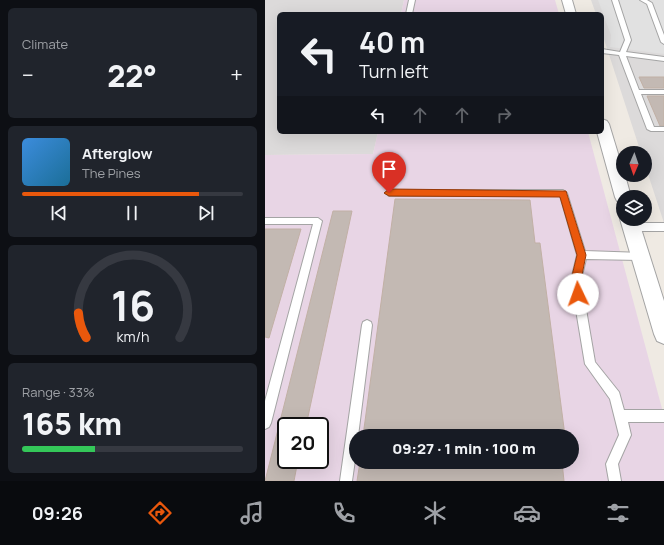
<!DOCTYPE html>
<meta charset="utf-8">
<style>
:root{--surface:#171b24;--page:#20242c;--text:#f1f3f6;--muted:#9ea1a6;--line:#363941;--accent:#ea580c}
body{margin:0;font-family:Manrope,sans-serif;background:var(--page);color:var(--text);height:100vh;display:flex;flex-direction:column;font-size:15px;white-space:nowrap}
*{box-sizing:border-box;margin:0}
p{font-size:13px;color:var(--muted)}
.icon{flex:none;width:22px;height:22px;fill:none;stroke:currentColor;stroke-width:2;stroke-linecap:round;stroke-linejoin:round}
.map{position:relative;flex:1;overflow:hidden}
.side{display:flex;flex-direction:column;gap:8px;padding:8px;background:#0d0f14;width:265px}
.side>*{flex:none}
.top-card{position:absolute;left:12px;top:12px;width:327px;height:122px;border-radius:6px;box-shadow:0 4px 16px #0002;background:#171b24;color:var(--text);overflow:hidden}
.needle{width:26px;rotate:182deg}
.fabs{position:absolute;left:351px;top:146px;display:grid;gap:8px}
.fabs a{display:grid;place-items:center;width:36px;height:36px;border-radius:50%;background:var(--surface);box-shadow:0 4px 16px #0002;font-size:20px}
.speed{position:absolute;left:12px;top:417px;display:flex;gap:8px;font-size:20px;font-weight:700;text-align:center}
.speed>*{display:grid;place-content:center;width:52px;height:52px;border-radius:50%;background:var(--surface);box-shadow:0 4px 16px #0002;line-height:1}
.speed .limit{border:2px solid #111;border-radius:6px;background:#fff;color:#111}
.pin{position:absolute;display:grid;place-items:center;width:34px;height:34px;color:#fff;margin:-41px -17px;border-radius:50% 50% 50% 0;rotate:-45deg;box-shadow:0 0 4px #0007}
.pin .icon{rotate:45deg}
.me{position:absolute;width:44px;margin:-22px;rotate:357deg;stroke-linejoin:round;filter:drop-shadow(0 0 3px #0008)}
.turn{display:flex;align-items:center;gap:14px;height:84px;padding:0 16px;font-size:18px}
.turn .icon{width:52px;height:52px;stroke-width:2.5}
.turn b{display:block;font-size:28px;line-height:34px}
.lanes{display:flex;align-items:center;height:38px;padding:0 16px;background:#0003;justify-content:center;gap:20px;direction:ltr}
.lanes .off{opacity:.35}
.big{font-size:30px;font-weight:800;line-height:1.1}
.side .card{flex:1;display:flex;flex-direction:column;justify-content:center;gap:6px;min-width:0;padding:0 14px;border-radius:6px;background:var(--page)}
.side .dial{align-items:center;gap:0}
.dial svg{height:104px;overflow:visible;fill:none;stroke:var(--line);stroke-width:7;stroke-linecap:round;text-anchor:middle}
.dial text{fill:var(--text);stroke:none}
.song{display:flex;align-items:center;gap:12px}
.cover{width:48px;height:48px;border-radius:6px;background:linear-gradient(135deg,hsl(210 70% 55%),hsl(200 70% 35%))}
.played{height:4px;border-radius:2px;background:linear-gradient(90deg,var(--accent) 80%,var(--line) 80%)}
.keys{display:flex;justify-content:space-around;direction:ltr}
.heat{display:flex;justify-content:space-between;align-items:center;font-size:22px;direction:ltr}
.charge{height:6px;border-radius:3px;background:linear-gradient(90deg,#34c759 33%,var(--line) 0)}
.trip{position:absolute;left:84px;top:429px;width:230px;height:40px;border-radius:20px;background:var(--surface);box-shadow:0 4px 16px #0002;font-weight:800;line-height:40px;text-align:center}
.dock{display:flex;height:64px;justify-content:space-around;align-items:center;background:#090b0e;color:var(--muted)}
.dock .icon{width:28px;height:28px}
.dock .on{color:var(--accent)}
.dock b{font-size:18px;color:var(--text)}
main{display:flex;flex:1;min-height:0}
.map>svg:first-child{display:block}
.residential{fill:#dcdada}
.industrial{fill:#e8d5e5;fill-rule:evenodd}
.parking{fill:#e1e1e1}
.building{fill:#c3b9b3;stroke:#c1b0a5}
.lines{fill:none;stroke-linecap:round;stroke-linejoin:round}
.lane-casing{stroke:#a4a4a4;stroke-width:2}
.street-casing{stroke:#a4a4a4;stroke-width:2}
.lane{fill:#fff;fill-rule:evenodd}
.street{fill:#fff;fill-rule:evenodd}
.route{fill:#ea580c;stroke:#983908}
</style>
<main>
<section class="side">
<div class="card"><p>Climate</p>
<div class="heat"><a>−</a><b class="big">22°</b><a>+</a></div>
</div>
<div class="card">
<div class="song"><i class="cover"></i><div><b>Afterglow</b><p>The Pines</p></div></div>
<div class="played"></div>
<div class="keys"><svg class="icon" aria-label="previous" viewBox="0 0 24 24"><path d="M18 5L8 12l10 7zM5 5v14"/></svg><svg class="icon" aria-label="pause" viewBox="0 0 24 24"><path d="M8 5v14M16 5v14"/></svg><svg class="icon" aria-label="next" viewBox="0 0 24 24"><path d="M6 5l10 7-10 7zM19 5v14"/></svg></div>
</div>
<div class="card dial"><svg viewBox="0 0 100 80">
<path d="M14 69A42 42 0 1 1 86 69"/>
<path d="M14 69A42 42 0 0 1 8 50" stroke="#ea580c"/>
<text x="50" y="56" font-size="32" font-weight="700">16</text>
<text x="50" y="72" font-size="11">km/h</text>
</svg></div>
<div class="card"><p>Range · 33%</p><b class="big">165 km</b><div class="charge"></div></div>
</section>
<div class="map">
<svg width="399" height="481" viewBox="0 0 399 481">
<rect width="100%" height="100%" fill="#efeae3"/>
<path class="residential" d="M0,0H139L136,14H14V132H113L108,154L0,155Z
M326,0H399V223L380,165V153H376L337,33V14H331Z"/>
<path class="industrial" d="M139,0H290L294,14H136Z
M113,132H323L399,416V481H0V155L108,154ZM21,426H55V460H21ZM91,436H307V462H91Z"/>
<path class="parking" d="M333,0H399V54L345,47L346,35Z"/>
<path class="building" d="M374,77H399V88H379Z
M382,96H399V126H395Z
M130,199L265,200L270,243H275L300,436H98Z
M68,211H87L41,426H21V460H33L29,481H0Z
M0,229H36L4,338L0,337Z
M95,462H297L299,481H92Z"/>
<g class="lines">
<defs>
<path id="lane" d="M144,0H150L147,14H141Z
M347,0H353L366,40L361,52L399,57V61L361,56L374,90H399V94H376L389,127H399V131H386L382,129L354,55L337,53V49L355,52L360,40Z
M375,0H382L387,3L399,35V44L396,42L382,4Z
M124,190H298L302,193L320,251L378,253L380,256L378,259L375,260L321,259L316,280L330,362L354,392L359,410H399V422H363L366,435L353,464L356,481H344L341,464L354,435L345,399L320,364L306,280L312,255L295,196H124L120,193Z
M0,218H53L57,221L6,423L4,427L0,429V401L48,224H0Z
M366,223H399V231H366L363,229L362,227L363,225Z
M102,320L106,322L107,325L93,436H91V453L87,481H75L97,325L98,322Z"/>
<path id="street" d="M297,0H307L311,14H301Z
M337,119L342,121L344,124L358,170V175H360L366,197H358V203L352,201L350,197L332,132H337Z
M358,214V219H373L399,301V344L392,341L389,334L355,219Z"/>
</defs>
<use href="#lane" class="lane-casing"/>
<use href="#street" class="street-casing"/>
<use href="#lane" class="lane"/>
<use href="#street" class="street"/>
</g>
<path class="route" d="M124,189L301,191L321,255L316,280L318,294L317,297L313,299L310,297L306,280L312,255L295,197L124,196L119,193Z"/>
</svg>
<div class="fabs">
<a><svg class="needle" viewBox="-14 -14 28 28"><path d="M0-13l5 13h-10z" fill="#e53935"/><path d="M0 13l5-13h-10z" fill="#9ea1a6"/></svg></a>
<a><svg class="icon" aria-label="layers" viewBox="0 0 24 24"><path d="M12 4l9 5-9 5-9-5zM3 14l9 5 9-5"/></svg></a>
</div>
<div class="speed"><div class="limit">20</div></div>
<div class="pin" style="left:124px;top:193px;background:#d93025"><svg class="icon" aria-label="arrive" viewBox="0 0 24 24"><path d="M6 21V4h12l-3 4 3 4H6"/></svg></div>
<svg class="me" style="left:313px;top:294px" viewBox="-20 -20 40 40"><circle r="19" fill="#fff"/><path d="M0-13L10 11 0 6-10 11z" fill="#ea580c"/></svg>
<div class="trip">09:27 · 1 min · 100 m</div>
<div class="top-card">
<div class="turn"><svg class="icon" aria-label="left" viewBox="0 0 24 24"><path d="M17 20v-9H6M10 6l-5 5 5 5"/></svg><div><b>40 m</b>Turn left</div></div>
<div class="lanes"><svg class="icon" aria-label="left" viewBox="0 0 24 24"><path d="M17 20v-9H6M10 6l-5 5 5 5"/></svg><svg class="icon off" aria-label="ahead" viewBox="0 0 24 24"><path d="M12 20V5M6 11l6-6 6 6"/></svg><svg class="icon off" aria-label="ahead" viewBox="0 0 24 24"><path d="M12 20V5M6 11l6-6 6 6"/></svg><svg class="icon off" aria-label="right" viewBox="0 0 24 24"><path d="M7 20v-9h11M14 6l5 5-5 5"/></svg></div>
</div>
</div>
</main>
<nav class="dock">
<b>09:26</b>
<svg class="icon on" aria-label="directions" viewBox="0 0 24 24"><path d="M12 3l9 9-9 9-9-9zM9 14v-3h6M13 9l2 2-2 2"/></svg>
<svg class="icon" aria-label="music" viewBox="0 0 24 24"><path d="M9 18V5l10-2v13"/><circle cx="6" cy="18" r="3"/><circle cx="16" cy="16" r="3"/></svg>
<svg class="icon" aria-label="phone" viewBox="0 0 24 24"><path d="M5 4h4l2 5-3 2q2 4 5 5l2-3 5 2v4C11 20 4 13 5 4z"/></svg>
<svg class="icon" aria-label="climate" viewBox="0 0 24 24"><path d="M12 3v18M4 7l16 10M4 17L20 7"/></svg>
<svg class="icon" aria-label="car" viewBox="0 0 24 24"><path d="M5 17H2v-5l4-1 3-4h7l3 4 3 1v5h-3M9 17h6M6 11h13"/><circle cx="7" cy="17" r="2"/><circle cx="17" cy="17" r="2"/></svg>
<svg class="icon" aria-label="filters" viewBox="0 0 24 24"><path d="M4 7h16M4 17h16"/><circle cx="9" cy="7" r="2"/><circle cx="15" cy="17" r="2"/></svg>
</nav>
